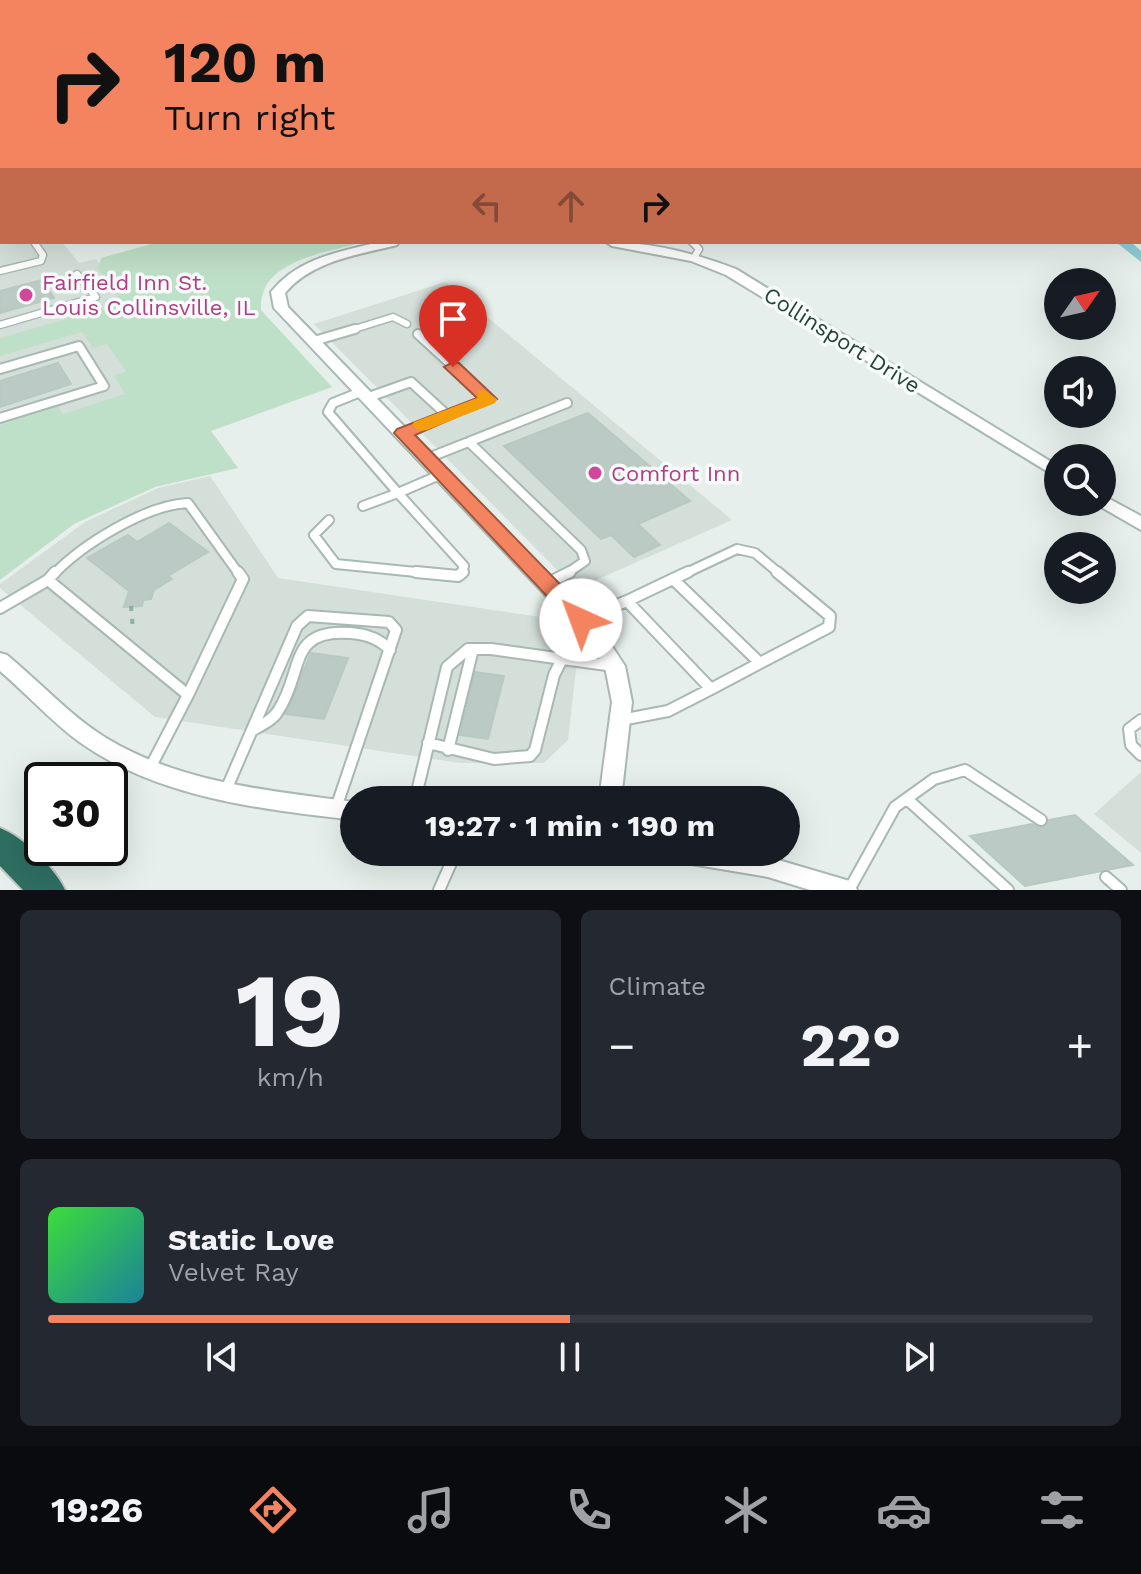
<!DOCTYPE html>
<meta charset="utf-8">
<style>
:root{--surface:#171b24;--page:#242831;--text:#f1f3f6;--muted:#9ea1a6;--line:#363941;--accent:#f4845f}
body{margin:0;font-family:"Work Sans",sans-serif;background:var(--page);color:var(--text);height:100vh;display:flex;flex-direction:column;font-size:30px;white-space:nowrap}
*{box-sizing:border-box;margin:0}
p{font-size:26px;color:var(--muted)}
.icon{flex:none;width:44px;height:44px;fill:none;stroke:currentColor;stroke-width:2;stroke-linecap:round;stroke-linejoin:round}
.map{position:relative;height:890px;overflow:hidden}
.panel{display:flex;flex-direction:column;gap:20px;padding:20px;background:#0d0f14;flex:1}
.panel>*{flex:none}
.guide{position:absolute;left:0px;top:0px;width:1142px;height:244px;box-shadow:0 8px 32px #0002;background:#f4845f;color:#111;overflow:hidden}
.needle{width:52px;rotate:56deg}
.controls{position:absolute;left:1044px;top:268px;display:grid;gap:16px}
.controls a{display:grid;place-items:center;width:72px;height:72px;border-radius:50%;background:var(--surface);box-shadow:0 8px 32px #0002;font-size:40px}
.speed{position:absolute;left:24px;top:762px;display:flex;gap:16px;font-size:40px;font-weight:700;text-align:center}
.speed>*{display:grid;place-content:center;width:104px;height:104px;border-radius:50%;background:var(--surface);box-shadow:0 8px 32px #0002;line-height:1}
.speed .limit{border:4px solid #111;border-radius:12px;background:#fff;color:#111}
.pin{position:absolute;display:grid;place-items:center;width:68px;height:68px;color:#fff;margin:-82px -34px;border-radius:50% 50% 50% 0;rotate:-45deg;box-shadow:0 0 8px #0007}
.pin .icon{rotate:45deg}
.me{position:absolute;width:88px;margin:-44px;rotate:317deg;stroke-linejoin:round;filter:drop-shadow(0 0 6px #0008)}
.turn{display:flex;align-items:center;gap:28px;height:168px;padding:0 32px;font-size:36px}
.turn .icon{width:104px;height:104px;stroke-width:2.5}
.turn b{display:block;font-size:56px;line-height:68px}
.lanes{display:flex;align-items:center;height:76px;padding:0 32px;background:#0003;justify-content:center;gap:40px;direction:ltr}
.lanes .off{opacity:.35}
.big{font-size:60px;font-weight:700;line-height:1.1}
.panel .card{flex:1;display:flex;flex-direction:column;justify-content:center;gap:12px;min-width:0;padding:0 28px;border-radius:12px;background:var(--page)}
.panel .dial{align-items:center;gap:0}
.dial b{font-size:104px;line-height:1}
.song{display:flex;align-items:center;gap:24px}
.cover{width:96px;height:96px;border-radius:12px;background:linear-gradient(135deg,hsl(120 70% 55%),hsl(190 70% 35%))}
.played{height:8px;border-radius:4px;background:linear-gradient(90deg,var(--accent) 50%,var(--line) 50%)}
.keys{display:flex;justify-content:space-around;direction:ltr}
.heat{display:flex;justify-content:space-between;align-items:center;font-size:44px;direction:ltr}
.panel .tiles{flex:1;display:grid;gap:20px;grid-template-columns:1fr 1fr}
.card:last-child{grid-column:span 2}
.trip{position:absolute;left:340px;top:786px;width:460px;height:80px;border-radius:40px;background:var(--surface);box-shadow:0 8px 32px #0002;font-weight:700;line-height:80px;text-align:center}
.dock{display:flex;height:128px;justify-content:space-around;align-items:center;background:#090b0e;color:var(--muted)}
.dock .icon{width:56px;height:56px}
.dock .active{color:var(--accent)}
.dock b{font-size:36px;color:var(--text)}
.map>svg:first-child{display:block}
.built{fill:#d4dfda}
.green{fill:#bfe0c8}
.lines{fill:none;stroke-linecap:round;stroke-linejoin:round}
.canal{fill:#8ec9d4;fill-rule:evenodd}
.building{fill:#bbcac4;stroke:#b8c9c2;stroke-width:2}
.lane-far3-casing{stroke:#a8b8b2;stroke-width:7}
.lane-far2-casing{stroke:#a8b8b2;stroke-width:9}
.lane-far1-casing{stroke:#a8b8b2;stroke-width:12}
.lane-casing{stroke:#a8b8b2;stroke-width:14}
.street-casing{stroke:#a8b8b2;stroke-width:4}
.secondary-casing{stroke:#a4bbb3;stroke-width:4}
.highway-casing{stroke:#c2cac8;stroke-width:4}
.path-far1{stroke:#86b3a5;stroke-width:2;stroke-dasharray:2 4;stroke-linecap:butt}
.path{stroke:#86b3a5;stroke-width:4;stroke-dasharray:5 8;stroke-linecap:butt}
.lane-far3{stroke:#fff;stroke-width:5}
.lane-far2{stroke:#fff;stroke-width:6}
.lane-far1{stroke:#fff;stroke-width:8}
.lane{stroke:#fff;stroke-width:10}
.street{fill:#fff;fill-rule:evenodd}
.secondary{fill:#fff;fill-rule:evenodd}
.highway{fill:#2f6f62;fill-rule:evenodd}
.route{fill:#f4845f;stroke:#9f563e;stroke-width:2}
.slow{fill:#f59e0b}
.hotel-dot{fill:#d1479c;stroke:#f7fbf9;stroke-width:3}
.labels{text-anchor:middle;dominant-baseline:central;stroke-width:7;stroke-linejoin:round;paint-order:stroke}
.hotel-label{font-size:22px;fill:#b23c85;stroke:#f7fbf9;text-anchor:start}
.street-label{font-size:22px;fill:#24423a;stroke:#f7fbf9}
</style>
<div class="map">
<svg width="1141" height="890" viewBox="0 0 1141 890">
<rect width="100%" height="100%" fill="#e6efeb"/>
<path class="built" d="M0,225L2,242H62L79,263L96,259L130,302L143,395L0,441Z
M445,282L732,520L576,589L314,324Z
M210,476L278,578L547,618L578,652L568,740L544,763H460L155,717L0,588V584L85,522L158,488Z
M1141,772V853L1094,814Z"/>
<path class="green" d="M159,242H363C326,253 258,260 261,310L332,387L211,431L238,468L155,487L74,524L0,580V425L58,406L63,414L125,394L114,376L126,371L107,344L93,348L82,332L0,356V338L109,307L105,300L119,296L98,269L101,258Z"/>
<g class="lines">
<path class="canal" d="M621,0H633L635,2H623Z
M1116,242H1131L1141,251V262Z"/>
</g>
<path class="building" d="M42,280L54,298L0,313V291Z
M58,363L71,384L0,407V381Z
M588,413L690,501L638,524L660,545L634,557L611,535L601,539L504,446Z
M169,523L208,552L168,576L172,579L154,590L151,599L143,600L142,606L124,607L129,591L87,558L128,535L137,542Z
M311,653L348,658L324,719L285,714Z
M475,672L504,676L488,739L460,735Z
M1075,815L1133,865L1025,886L970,836L1032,824L1041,828L1049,820Z"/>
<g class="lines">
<defs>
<path id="lane-far3" d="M0,25L2,28"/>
<path id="lane-far2" d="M692,242L699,249L694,258
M0,271L41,261L43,255L34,242
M0,325L96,297L77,274
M348,331L393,317L407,324"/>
<path id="lane-far1" d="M314,341L355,329
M0,369L79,346L104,386L0,418
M363,391L333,403L328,412L398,493L363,506
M369,397L411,382L447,415L489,399L418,334
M403,433L447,415
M469,442L581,550L585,561L566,574
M428,458L567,403
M442,474L398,493L464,566L461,574
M329,520L314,535L336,564L436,574
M54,574C83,544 146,505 188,503L239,574
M684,574L737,549L755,553L780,574"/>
<path id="lane" d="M416,572L458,576L463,572
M673,579L688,572
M48,580L55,572
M548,583L570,572
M627,601L673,579L760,663L711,689
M0,608L48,580L188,695L150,768
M582,619L627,601L711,689L668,711L621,720
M760,663L829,627L830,616L777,572
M188,695L243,579L238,572
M1141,720L1129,729L1131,745L1141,755
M253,730C262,725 273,720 278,711C304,673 287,628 350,633C366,634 379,638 390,650
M428,743L494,759L530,756L535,750L554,675L562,659
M448,750L473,649
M226,790L297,626L308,616L389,622L396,630L336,808
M907,799L1008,890
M415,800L447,667L468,649H491L614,666
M1106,877L1121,890
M439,890L456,852
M849,890L895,807L934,779L965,770L1041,820"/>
<path id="street" d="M201,0H210L211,2H202Z
M814,0H825L827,2H816Z
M1140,122H1141V129H1140Z
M379,242H399L397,245C358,255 313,260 285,293L288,307L600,628L625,666L632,702L621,800H599L612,702L605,667L586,638L274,308L271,292C298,258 339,252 379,242Z
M606,242C651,242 694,253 736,269L1058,466V478L726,275L691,261L612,246Z
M1102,495L1141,516V530L1096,504L1095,502H1102Z
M0,653L7,655C40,682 69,715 106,738C180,783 270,791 354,802V820C260,809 157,798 78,741C50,720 27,694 0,671Z
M667,852H740L768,857L853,882L857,890H810L768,877L679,862L671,859Z"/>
<path id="secondary" d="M1032,0H1048L1050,2H1034Z
M1140,30H1141V38H1140Z"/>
<path id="highway" d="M0,828C23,837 54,867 65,890H23L0,866Z"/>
</defs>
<use href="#lane-far3" class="lane-far3-casing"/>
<use href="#lane-far2" class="lane-far2-casing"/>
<use href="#lane-far1" class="lane-far1-casing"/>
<use href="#lane" class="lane-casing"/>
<use href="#street" class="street-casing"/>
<use href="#secondary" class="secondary-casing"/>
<use href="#highway" class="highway-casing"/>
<path class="path-far1" d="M987,0L993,2"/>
<path class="path" d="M131,606L133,630"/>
<use href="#lane-far3" class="lane-far3"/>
<use href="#lane-far2" class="lane-far2"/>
<use href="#lane-far1" class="lane-far1"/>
<use href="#lane" class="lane"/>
<use href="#street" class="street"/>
<use href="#secondary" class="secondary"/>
<use href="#highway" class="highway"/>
</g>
<path class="route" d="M453,362L459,363L497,399L415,435L589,614L592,620L589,625H574L394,433L397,429L477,398L444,367Z"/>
<path class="slow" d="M484,390L497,399L495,403L427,430L421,431L412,426L414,422L477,398L478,391Z"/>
<g class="hotel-dot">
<circle cx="26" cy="295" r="8"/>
<circle cx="595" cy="473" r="8"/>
</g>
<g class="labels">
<g class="hotel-label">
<text x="42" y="282">Fairfield Inn St.<tspan x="42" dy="25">Louis Collinsville, IL</tspan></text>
<text x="611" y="473">Comfort Inn</text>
</g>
<g class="street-label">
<text transform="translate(842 340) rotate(32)">Collinsport Drive</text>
</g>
</g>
</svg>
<div class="controls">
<a><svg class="needle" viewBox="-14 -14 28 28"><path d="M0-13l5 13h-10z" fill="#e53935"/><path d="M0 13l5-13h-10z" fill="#9ea1a6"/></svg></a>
<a><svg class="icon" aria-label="sound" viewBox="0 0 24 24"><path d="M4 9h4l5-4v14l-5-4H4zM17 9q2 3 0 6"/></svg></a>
<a><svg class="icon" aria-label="search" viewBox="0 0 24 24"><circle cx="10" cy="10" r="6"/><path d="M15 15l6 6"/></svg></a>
<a><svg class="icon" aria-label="layers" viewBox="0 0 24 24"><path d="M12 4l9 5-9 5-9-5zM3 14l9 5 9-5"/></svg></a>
</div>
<div class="speed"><div class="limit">30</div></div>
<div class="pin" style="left:453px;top:367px;background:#d93025"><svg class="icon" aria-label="arrive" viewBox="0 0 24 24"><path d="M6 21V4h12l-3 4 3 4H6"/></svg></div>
<svg class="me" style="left:581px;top:620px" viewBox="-20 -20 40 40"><circle r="19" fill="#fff"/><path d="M0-13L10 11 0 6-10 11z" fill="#f4845f"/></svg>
<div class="trip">19:27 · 1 min · 190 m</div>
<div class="guide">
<div class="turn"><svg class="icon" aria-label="right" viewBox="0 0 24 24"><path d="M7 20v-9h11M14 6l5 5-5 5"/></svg><div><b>120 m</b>Turn right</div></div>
<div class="lanes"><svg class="icon off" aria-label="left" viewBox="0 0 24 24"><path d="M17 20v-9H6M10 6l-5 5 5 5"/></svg><svg class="icon off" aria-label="ahead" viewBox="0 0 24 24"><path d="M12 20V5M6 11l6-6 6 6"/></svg><svg class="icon" aria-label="right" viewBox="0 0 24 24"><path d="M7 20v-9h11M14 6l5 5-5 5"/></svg></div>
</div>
</div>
<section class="panel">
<div class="tiles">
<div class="card dial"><b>19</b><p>km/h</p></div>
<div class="card"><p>Climate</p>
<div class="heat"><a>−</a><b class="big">22°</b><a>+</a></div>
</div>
<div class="card">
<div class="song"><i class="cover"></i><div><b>Static Love</b><p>Velvet Ray</p></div></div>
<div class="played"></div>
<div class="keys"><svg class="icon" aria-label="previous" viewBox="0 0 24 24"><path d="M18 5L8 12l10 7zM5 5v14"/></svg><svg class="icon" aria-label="pause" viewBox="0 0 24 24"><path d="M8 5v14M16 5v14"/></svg><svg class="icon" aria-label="next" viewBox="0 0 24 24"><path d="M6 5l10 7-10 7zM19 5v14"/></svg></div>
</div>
</div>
</section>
<nav class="dock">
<b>19:26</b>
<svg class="icon active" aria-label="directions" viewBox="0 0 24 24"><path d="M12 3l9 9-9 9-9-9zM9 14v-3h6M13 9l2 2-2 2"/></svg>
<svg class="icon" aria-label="music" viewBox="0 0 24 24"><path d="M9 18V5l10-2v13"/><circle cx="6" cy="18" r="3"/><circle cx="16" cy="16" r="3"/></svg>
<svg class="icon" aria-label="phone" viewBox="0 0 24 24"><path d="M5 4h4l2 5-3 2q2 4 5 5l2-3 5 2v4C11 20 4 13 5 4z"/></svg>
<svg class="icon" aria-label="climate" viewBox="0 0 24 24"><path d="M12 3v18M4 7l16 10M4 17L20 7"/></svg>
<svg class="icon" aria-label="car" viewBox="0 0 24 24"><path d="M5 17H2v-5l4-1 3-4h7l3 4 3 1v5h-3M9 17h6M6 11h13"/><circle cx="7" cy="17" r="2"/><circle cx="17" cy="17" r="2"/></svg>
<svg class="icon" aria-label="filters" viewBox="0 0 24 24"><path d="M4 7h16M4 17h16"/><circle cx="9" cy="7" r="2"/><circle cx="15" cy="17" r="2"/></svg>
</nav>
